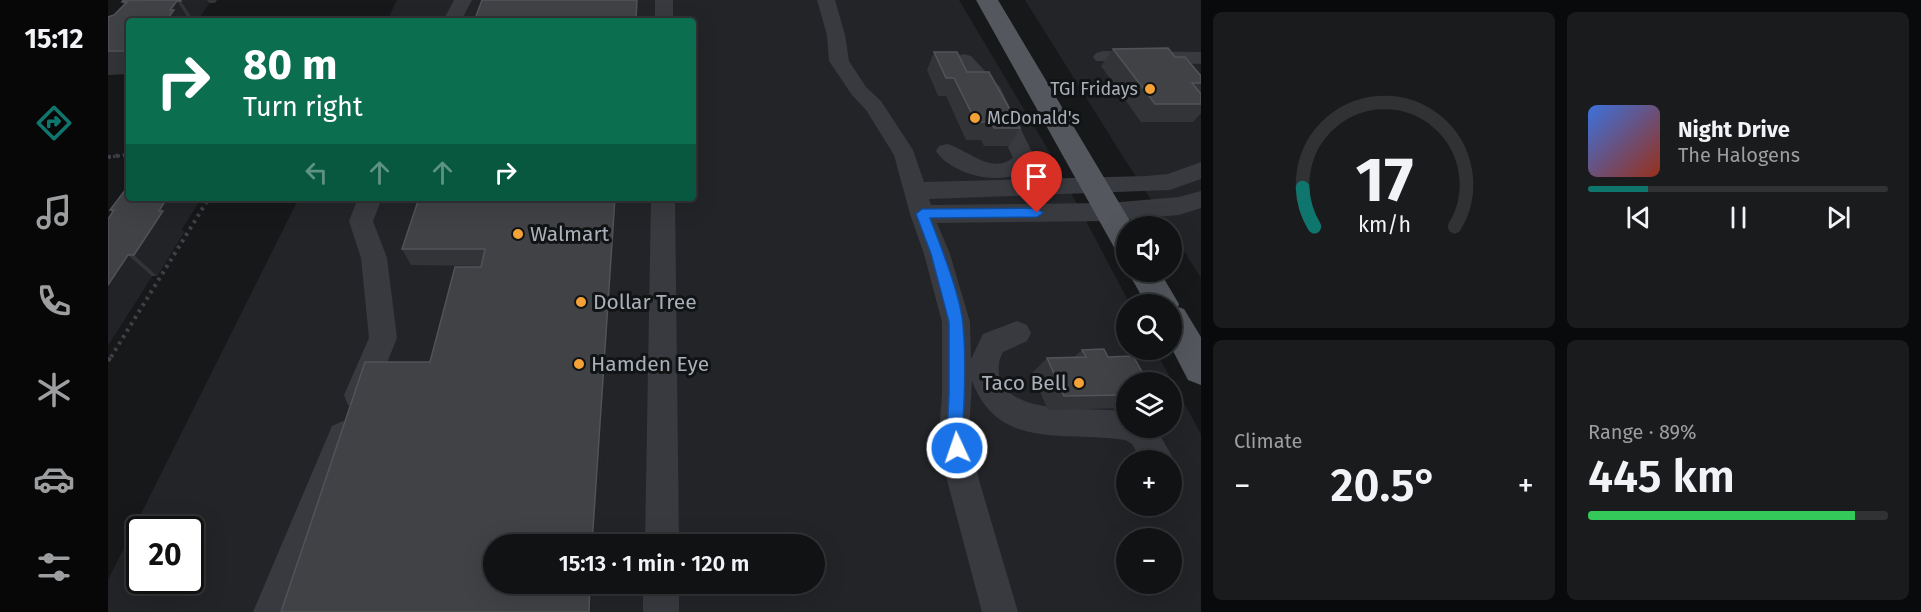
<!DOCTYPE html>
<meta charset="utf-8">
<style>
:root{--surface:#111214;--page:#1a1b1d;--text:#f1f3f6;--muted:#9c9ea0;--line:#303234;--accent:#0f766e}
body{margin:0;font-family:"Fira Sans",sans-serif;background:var(--page);color:var(--text);height:100vh;display:flex;flex-direction:column;font-size:22px;white-space:nowrap}
*{box-sizing:border-box;margin:0}
p{font-size:20px;color:var(--muted)}
.icon{flex:none;width:33px;height:33px;fill:none;stroke:currentColor;stroke-width:2;stroke-linecap:round;stroke-linejoin:round}
.map{position:relative;flex:1;overflow:hidden}
.panel{display:flex;flex-direction:column;gap:12px;padding:12px;background:#090a0b;width:720px}
.panel>*{flex:none}
.guide{position:absolute;left:18px;top:18px;width:570px;height:183px;border-radius:6px;box-shadow:0 6px 24px #0002,0 0 0 2px var(--line);background:#0b6e4f;color:#fff;overflow:hidden}
.controls{position:absolute;left:1008px;top:216px;display:grid;gap:12px}
.controls a{display:grid;place-items:center;width:66px;height:66px;border-radius:50%;background:var(--surface);box-shadow:0 6px 24px #0002,0 0 0 2px var(--line);font-size:30px}
.speed{position:absolute;left:18px;top:516px;display:flex;gap:12px;font-size:30px;font-weight:700;text-align:center}
.speed>*{display:grid;place-content:center;width:78px;height:78px;border-radius:50%;background:var(--surface);box-shadow:0 6px 24px #0002,0 0 0 2px var(--line);line-height:1}
.speed .limit{border:3px solid #111;border-radius:9px;background:#fff;color:#111}
.pin{position:absolute;display:grid;place-items:center;width:51px;height:51px;color:#fff;margin:-62px -26px;border-radius:50% 50% 50% 0;rotate:-45deg;box-shadow:0 0 6px #0007}
.pin .icon{rotate:45deg}
.me{position:absolute;width:66px;margin:-33px;rotate:357deg;stroke-linejoin:round;filter:drop-shadow(0 0 4px #0008)}
.turn{display:flex;align-items:center;gap:21px;height:126px;padding:0 18px;font-size:27px}
.turn .icon{width:78px;height:78px;stroke-width:2.5}
.turn b{display:block;font-size:42px;line-height:51px}
.lanes{display:flex;align-items:center;height:57px;padding:0 18px;background:#0003;justify-content:center;gap:30px;direction:ltr}
.lanes .off{opacity:.35}
.big{font-size:45px;font-weight:600;line-height:1.1}
.panel .tile{flex:1;display:flex;flex-direction:column;justify-content:center;gap:9px;min-width:0;padding:0 21px;border-radius:9px;background:var(--page)}
.panel .dial{align-items:center;gap:0}
.dial svg{height:156px;overflow:visible;fill:none;stroke:var(--line);stroke-width:7;stroke-linecap:round;text-anchor:middle}
.dial text{fill:var(--text);stroke:none}
.song{display:flex;align-items:center;gap:18px}
.cover{width:72px;height:72px;border-radius:9px;background:linear-gradient(135deg,hsl(220 70% 55%),hsl(10 70% 35%))}
.played{height:6px;border-radius:3px;background:linear-gradient(90deg,var(--accent) 20%,var(--line) 20%)}
.keys{display:flex;justify-content:space-around;direction:ltr}
.heat{display:flex;justify-content:space-between;align-items:center;font-size:33px;direction:ltr}
.charge{height:9px;border-radius:4px;background:linear-gradient(90deg,#34c759 89%,var(--line) 0)}
.panel .tiles{flex:1;display:grid;gap:12px;grid-template-columns:repeat(2,1fr)}
.trip{position:absolute;left:375px;top:534px;width:342px;height:60px;border-radius:30px;background:var(--surface);box-shadow:0 6px 24px #0002,0 0 0 2px var(--line);font-weight:600;line-height:60px;text-align:center}
main{display:flex;flex:1;min-height:0}
.tab-bar{display:flex;flex-direction:column;width:108px;justify-content:space-around;align-items:center;background:#070708;color:var(--muted)}
.tab-bar .icon{width:42px;height:42px}
.tab-bar .on{color:var(--accent)}
.tab-bar b{font-size:27px;color:var(--text)}
.map>svg:first-child{display:block}
.built{fill:#232427;fill-rule:evenodd}
.lines{fill:none;stroke-linecap:round;stroke-linejoin:round}
.path-far2{stroke:#3e4146;stroke-width:3;stroke-dasharray:2 3;stroke-linecap:butt}
.path-far1{stroke:#3e4146;stroke-width:4;stroke-dasharray:3 4.5;stroke-linecap:butt}
.path{stroke:#3e4146;stroke-width:4.5;stroke-dasharray:4 5;stroke-linecap:butt}
.minor{fill:#383a3f;fill-rule:evenodd}
.major{fill:#54575e;fill-rule:evenodd}
.wall{fill:#333438}
.shaded-wall{fill:#222326}
.building{fill:#404246;stroke:#505358;stroke-width:1.5}
.route{fill:#1a73e8;stroke:#114b97;stroke-width:1.5}
.poi-dot{fill:#f4a235;stroke:#121315;stroke-width:2}
.labels{text-anchor:middle;dominant-baseline:central;stroke-width:6;stroke-linejoin:round;paint-order:stroke}
.far-poi-label{font-size:18px;fill:#a9b0b9;stroke:#121315;text-anchor:end}
.poi-label{font-size:21px;fill:#a9b0b9;stroke:#121315;text-anchor:start}
</style>
<main>
<nav class="tab-bar">
<b>15:12</b>
<svg class="icon on" aria-label="directions" viewBox="0 0 24 24"><path d="M12 3l9 9-9 9-9-9zM9 14v-3h6M13 9l2 2-2 2"/></svg>
<svg class="icon" aria-label="music" viewBox="0 0 24 24"><path d="M9 18V5l10-2v13"/><circle cx="6" cy="18" r="3"/><circle cx="16" cy="16" r="3"/></svg>
<svg class="icon" aria-label="phone" viewBox="0 0 24 24"><path d="M5 4h4l2 5-3 2q2 4 5 5l2-3 5 2v4C11 20 4 13 5 4z"/></svg>
<svg class="icon" aria-label="climate" viewBox="0 0 24 24"><path d="M12 3v18M4 7l16 10M4 17L20 7"/></svg>
<svg class="icon" aria-label="car" viewBox="0 0 24 24"><path d="M5 17H2v-5l4-1 3-4h7l3 4 3 1v5h-3M9 17h6M6 11h13"/><circle cx="7" cy="17" r="2"/><circle cx="17" cy="17" r="2"/></svg>
<svg class="icon" aria-label="filters" viewBox="0 0 24 24"><path d="M4 7h16M4 17h16"/><circle cx="9" cy="7" r="2"/><circle cx="15" cy="17" r="2"/></svg>
</nav>
<div class="map">
<svg width="1093" height="612" viewBox="0 0 1093 612">
<rect width="100%" height="100%" fill="#17181a"/>
<path class="built" d="M289,0H851L942,153L1022,304H1018V350H1047L1093,434V612H0V580L191,198H585V21H279ZM1018,382H1064V428H1018ZM1018,460H1064V506H1018ZM32,530H82V580H32ZM1018,538H1064V584H1018ZM386,544H706V584H386Z
M917,0H1093V278L1064,232V226H1060L1019,163Z"/>
<g class="lines">
<path class="path-far2" d="M0,157L21,155"/>
<path class="path-far1" d="M0,157L16,155
M3,357L101,198"/>
<path class="path" d="M0,361L3,355"/>
<path class="minor" d="M346,0H364L353,21H335Z
M547,0H565V21H547Z
M709,0H727L737,35L741,61L758,87L773,101L805,150L816,182L1038,176L1060,174L1093,162V179L1062,190L821,199L823,205L1001,203L1071,197L1093,191V208L1071,215L1001,221L829,223L842,254L862,322L863,359L875,334L909,321L919,325L923,333L919,341L895,352C891,359 890,366 891,374C899,419 985,405 1018,412V428H1048L1066,460L1064,466V460H1033L1024,444L1017,440C958,430 891,452 864,381L861,433L871,480L910,612H874L839,480L831,433L834,394V322L816,254L802,214L786,155L758,110L744,95L721,61L719,35Z
M995,51L1093,52V64L988,61L985,57L988,53Z
M856,54L863,56L892,87L928,160C909,191 845,178 828,151L831,146L839,144C859,149 883,175 905,158L873,89L846,60L849,56Z
M250,198H274L265,221L279,258L289,338L262,405L251,408L240,405L236,395L261,338L253,258L241,221Z
M543,198H567L571,544H537Z
M235,421L246,426L251,436L181,612H145L224,426Z
M535,584H571V612H535Z"/>
<path class="major" d="M868,0H890L1025,226H1018V252L1007,249Z
M1020,272H1052L1071,304L1070,307L1076,309L1093,337V385L1080,380L1064,349V304H1038Z"/>
</g>
<path class="wall" d="M15,0H109L107,3H101L89,21H21V74L0,75V17L6,15L16,4L14,2Z
M1005,49L1067,57L1093,76V91L1092,93L1093,94V113L1085,122H1033L993,66Z
M826,52L859,72L912,128L901,146H876L873,140H858L838,96H830L819,70Z
M21,198H93L73,230L76,232L49,276H44L0,345V219L4,213L2,210Z
M311,198H524V203H509L487,544H386V584H486L485,612H173L257,362H322L347,267H373V266L303,265L294,249Z
M974,350L1000,357L1018,382V408L940,410L924,373L939,358H965Z"/>
<path class="shaded-wall" d="M73,0H99L101,3L89,21H86L73,1Z
M529,0H531L529,21H528Z
M69,1L82,21H58L62,10Z
M59,198H93L73,230L76,232L49,276L26,255L51,211Z
M507,198H508L509,203L487,544H484Z
M20,255L44,276L0,345V285Z
M482,584H486L485,612H481Z"/>
<path class="building" d="M15,0H73V1H69L62,10H66L58,21H21V51H0V17L6,15L19,2H14Z
M374,0H529L528,20H518V21H340L341,19H367Z
M1060,48L1067,57H1077L1093,76V83H1084L1093,94V104H1047L1005,49Z
M826,52H849L859,72H881L912,128H886L883,122H868L846,78H838Z
M21,185V198H59L51,211H55L26,255H20L0,285V219L6,210H2Z
M311,198H507L484,544H386V584H482L481,612H173L257,362H322L347,267H373L377,249H294Z
M996,349L1000,357L1025,356L1040,382H1018V395L956,396L939,358L978,357L974,350Z"/>
<path class="route" d="M929,208L935,213L929,217L822,218C833,247 852,294 855,324C858,357 857,390 855,422C854,432 859,445 855,454L849,456L844,454L839,432L841,394V322L823,254L808,214L814,209Z"/>
<g class="poi-dot">
<circle cx="1042" cy="89" r="6"/>
<circle cx="867" cy="118" r="6"/>
<circle cx="410" cy="234" r="6"/>
<circle cx="473" cy="302" r="6"/>
<circle cx="471" cy="364" r="6"/>
<circle cx="971" cy="383" r="6"/>
</g>
<g class="labels">
<g class="far-poi-label">
<text x="1030" y="89">TGI Fridays</text>
<text x="879" y="118" text-anchor="start">McDonald's</text>
</g>
<g class="poi-label">
<text x="422" y="234">Walmart</text>
<text x="485" y="302">Dollar Tree</text>
<text x="483" y="364">Hamden Eye</text>
<text x="959" y="383" text-anchor="end">Taco Bell</text>
</g>
</g>
</svg>
<div class="controls">
<a><svg class="icon" aria-label="sound" viewBox="0 0 24 24"><path d="M4 9h4l5-4v14l-5-4H4zM17 9q2 3 0 6"/></svg></a>
<a><svg class="icon" aria-label="search" viewBox="0 0 24 24"><circle cx="10" cy="10" r="6"/><path d="M15 15l6 6"/></svg></a>
<a><svg class="icon" aria-label="layers" viewBox="0 0 24 24"><path d="M12 4l9 5-9 5-9-5zM3 14l9 5 9-5"/></svg></a>
<a>+</a>
<a>−</a>
</div>
<div class="speed"><div class="limit">20</div></div>
<div class="pin" style="left:929px;top:213px;background:#d93025"><svg class="icon" aria-label="arrive" viewBox="0 0 24 24"><path d="M6 21V4h12l-3 4 3 4H6"/></svg></div>
<svg class="me" style="left:849px;top:448px" viewBox="-20 -20 40 40"><circle r="17" fill="#1a73e8" stroke="#fff" stroke-width="3"/><path d="M0-11L8 9 0 5-8 9z" fill="#fff"/></svg>
<div class="trip">15:13 · 1 min · 120 m</div>
<div class="guide">
<div class="turn"><svg class="icon" aria-label="right" viewBox="0 0 24 24"><path d="M7 20v-9h11M14 6l5 5-5 5"/></svg><div><b>80 m</b>Turn right</div></div>
<div class="lanes"><svg class="icon off" aria-label="left" viewBox="0 0 24 24"><path d="M17 20v-9H6M10 6l-5 5 5 5"/></svg><svg class="icon off" aria-label="ahead" viewBox="0 0 24 24"><path d="M12 20V5M6 11l6-6 6 6"/></svg><svg class="icon off" aria-label="ahead" viewBox="0 0 24 24"><path d="M12 20V5M6 11l6-6 6 6"/></svg><svg class="icon" aria-label="right" viewBox="0 0 24 24"><path d="M7 20v-9h11M14 6l5 5-5 5"/></svg></div>
</div>
</div>
<section class="panel">
<div class="tiles">
<div class="tile dial"><svg viewBox="0 0 100 80">
<path d="M14 69A42 42 0 1 1 86 69"/>
<path d="M14 69A42 42 0 0 1 8 49" stroke="#0f766e"/>
<text x="50" y="56" font-size="32" font-weight="700">17</text>
<text x="50" y="72" font-size="11">km/h</text>
</svg></div>
<div class="tile">
<div class="song"><i class="cover"></i><div><b>Night Drive</b><p>The Halogens</p></div></div>
<div class="played"></div>
<div class="keys"><svg class="icon" aria-label="previous" viewBox="0 0 24 24"><path d="M18 5L8 12l10 7zM5 5v14"/></svg><svg class="icon" aria-label="pause" viewBox="0 0 24 24"><path d="M8 5v14M16 5v14"/></svg><svg class="icon" aria-label="next" viewBox="0 0 24 24"><path d="M6 5l10 7-10 7zM19 5v14"/></svg></div>
</div>
<div class="tile"><p>Climate</p>
<div class="heat"><a>−</a><b class="big">20.5°</b><a>+</a></div>
</div>
<div class="tile"><p>Range · 89%</p><b class="big">445 km</b><div class="charge"></div></div>
</div>
</section>
</main>
